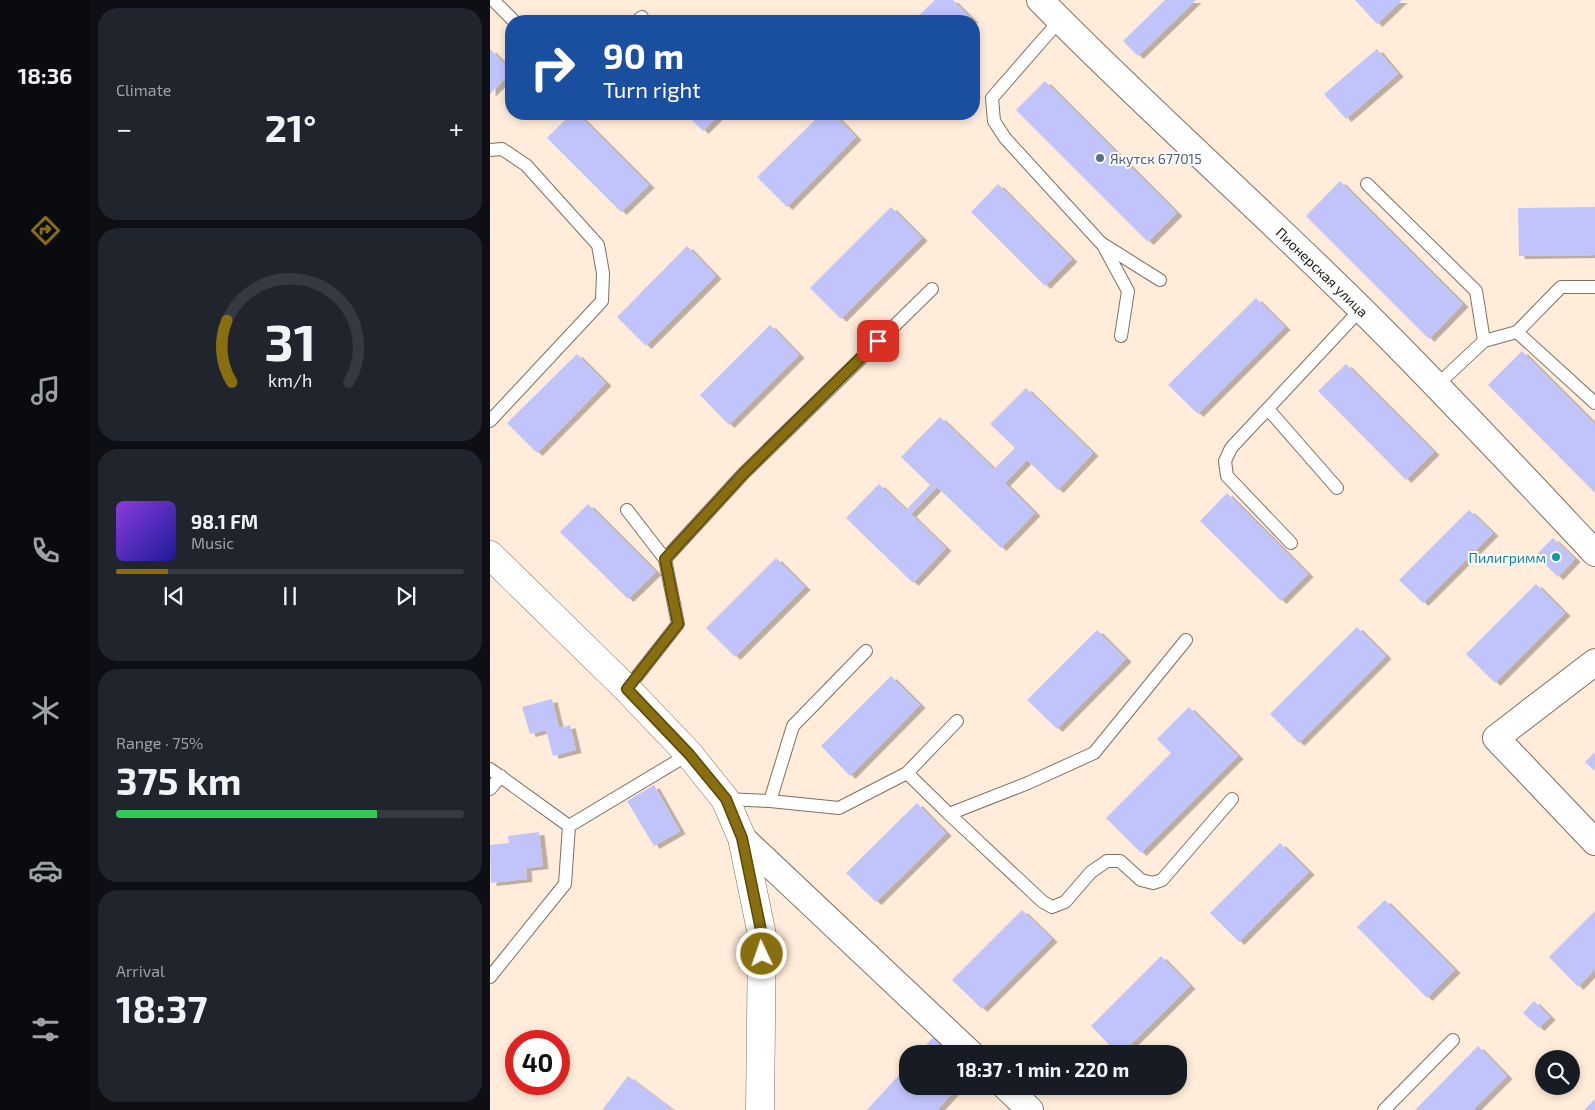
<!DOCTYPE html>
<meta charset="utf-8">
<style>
:root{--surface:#171b24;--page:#20242c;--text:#f1f3f6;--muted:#9ea1a6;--line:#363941;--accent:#896e0f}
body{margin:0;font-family:"Exo 2",sans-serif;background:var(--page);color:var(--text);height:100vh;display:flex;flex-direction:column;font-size:19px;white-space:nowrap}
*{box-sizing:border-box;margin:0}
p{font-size:16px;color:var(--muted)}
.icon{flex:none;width:28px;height:28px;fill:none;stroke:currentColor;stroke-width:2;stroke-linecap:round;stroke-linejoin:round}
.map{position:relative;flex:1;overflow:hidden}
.drawer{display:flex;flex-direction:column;gap:8px;padding:8px;background:#0d0f14;width:400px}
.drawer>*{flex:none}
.hud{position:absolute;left:15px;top:15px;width:475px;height:105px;border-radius:20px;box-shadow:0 2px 8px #0003;background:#1a4fa0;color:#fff;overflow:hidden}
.fabs{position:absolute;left:1045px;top:1050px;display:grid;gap:10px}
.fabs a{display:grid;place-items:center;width:45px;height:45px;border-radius:50%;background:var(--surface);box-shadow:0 2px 8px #0003;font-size:25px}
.speed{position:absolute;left:15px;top:1030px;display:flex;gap:10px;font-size:25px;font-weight:700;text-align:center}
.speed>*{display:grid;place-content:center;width:65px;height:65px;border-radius:50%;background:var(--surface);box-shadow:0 2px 8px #0003;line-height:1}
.speed .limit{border:8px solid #d22;background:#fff;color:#111}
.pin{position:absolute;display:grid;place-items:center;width:42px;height:42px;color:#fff;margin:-21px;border-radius:10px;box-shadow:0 2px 8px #0006}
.me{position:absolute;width:55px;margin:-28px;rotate:357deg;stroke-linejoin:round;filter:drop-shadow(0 0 4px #0008)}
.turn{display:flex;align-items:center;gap:18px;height:105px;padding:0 15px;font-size:22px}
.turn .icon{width:65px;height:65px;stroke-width:2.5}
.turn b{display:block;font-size:35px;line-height:42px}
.big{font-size:38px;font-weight:700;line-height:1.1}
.drawer .tile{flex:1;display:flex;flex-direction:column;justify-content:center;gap:8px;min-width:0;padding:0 18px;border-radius:20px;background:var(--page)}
.drawer .dial{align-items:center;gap:0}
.dial svg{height:130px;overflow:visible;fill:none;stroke:var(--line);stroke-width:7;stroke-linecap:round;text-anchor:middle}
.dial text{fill:var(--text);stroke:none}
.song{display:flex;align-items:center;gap:15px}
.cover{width:60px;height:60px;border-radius:8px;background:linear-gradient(135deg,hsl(270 70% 55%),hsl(240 70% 35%))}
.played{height:5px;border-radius:2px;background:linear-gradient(90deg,var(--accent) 15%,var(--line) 15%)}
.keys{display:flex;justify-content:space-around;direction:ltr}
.heat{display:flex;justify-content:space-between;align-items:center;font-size:28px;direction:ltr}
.charge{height:8px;border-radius:4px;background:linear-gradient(90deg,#34c759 75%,var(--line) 0)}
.trip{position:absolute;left:409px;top:1045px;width:288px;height:50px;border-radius:20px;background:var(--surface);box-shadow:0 2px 8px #0003;font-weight:700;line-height:50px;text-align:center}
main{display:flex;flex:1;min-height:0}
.tabs{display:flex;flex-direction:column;width:90px;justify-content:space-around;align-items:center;background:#090b0e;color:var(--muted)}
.tabs .icon{width:35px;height:35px}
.tabs .active{color:var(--accent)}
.tabs b{font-size:22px;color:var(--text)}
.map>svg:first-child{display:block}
.building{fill:#c1c4fb;filter:url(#shadow)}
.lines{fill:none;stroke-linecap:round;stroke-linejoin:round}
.lane-casing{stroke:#7f6f60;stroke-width:14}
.street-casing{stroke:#7f6f60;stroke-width:28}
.secondary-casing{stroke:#7f6f60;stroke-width:29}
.lane{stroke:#fff;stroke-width:12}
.street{stroke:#fff;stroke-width:26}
.secondary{stroke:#fff;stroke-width:28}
.route-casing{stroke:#59480a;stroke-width:12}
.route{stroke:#896e0f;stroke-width:9}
.service-dot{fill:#5c6f8a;stroke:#fdfdfd;stroke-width:2}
.culture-dot{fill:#0f9aa8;stroke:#fdfdfd;stroke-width:2}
.labels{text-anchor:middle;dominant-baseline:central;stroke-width:4;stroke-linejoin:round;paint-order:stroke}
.service-label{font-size:14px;fill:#4e5e75;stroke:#fdfdfd;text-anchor:start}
.street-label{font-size:14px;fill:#201913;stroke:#fdfdfd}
.culture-label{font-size:14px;fill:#0d838f;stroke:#fdfdfd;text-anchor:end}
</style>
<main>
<nav class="tabs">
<b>18:36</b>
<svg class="icon active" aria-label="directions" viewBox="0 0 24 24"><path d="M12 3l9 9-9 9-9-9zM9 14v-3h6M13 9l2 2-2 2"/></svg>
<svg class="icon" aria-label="music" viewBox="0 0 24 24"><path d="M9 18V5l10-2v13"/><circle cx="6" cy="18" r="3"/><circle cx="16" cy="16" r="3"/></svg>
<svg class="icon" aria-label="phone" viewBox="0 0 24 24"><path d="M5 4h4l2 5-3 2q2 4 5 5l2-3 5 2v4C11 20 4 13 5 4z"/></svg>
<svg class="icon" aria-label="climate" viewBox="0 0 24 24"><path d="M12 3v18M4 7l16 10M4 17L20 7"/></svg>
<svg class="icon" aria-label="car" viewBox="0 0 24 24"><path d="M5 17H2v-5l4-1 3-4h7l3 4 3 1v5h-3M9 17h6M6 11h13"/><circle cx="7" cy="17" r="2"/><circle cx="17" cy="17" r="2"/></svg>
<svg class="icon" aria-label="filters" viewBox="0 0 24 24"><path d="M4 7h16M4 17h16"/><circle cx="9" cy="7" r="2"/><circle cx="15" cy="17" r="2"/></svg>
</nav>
<section class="drawer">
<div class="tile"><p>Climate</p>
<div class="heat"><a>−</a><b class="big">21°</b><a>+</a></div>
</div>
<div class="tile dial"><svg viewBox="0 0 100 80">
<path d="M14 69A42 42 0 1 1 86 69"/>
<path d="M14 69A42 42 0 0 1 11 31" stroke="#896e0f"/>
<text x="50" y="56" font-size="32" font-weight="700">31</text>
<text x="50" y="72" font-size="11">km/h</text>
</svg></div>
<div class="tile">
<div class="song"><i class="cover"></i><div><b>98.1 FM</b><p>Music</p></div></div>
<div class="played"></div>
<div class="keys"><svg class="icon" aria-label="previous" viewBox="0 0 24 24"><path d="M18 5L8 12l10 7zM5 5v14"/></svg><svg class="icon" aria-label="pause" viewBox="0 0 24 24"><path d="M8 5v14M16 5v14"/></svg><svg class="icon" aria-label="next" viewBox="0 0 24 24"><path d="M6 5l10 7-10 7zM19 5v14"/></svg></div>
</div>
<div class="tile"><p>Range · 75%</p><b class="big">375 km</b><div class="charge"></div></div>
<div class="tile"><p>Arrival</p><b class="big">18:37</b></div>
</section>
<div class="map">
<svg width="1105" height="1110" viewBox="0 0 1105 1110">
<defs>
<filter id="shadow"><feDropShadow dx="5.5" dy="3" stdDeviation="0" flood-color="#0004"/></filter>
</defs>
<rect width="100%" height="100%" fill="#ffecda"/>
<path class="building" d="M445,0H463L483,20L423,21Z
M675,0H706L648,56L633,41Z
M865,0H912L887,24Z
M0,49L21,70V73L0,94Z
M887,49L908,74L856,119L834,94Z
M555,81L687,213L658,242L526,110Z
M81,114H88L159,185L131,212L57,138Z
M196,114H230L213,131Z
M331,114H344L366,137L297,207L267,177Z
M850,181L973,304L939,339L816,216Z
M508,184L582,259L555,286L481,212Z
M401,207L432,238L351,319L320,288Z
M1105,207V255L1029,256L1028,208Z
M197,246L226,276L156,346L127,317Z
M766,298L795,327L708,414L678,385Z
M280,325L309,355L239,425L210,395Z
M1032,351L1105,424V493L998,385Z
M87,354L116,383L47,453L17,423Z
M856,364L944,452L916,480L828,391Z
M536,388L603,453L568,490L537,460L515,483L545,513L511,548L447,487L421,514L456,548L423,583L356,518L389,484L416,510L440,485L411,457L450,417L504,469L525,448L500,424Z
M737,493L818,574L791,601L710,521Z
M98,504L166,572L138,599L70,532Z
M979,510L1003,533L933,603L909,580Z
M1063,538L1085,559L1068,577L1046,555Z
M286,558L315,587L245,657L216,628Z
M1046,584L1075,613L1005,683L976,654Z
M867,627L896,656L809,743L780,714Z
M607,630L636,659L567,729L537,700Z
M401,676L430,705L360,776L331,746Z
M62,699L69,728L80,725L86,750L63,756L56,730L40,734L32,707Z
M699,707L748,756L651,853L616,818L681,753L667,739Z
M1105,752V771L1095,762Z
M164,785L190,831L164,846L137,801Z
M427,803L456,833L386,902L356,873Z
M49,832L53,866L36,868L37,879L1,883L0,845L19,843L18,836Z
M790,843L819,872L749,942L720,913Z
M895,900L965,970L937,998L867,927Z
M532,910L562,939L492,1009L462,980Z
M1105,911V969L1088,987L1059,957Z
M671,956L700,986L631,1054H628L601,1026Z
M1044,1001L1060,1017L1049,1028L1033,1013Z
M447,1033L470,1054H428Z
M988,1046L1017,1076L983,1110H925Z
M418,1065V1086H469L447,1110H377Z
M138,1076L183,1110H112Z
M1105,1099V1110H1094Z"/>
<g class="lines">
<defs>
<path id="lane" d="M3,0L24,21
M570,20L502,98L504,121L515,138L611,243L670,280
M147,21L152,17
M0,150L12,149L36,165L108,245L113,273L112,301L0,421
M877,184L986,291L994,341
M613,245L638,291L631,336
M1027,332L1071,287H1105
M946,386L994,341L1027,332L1105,403
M778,409L847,488
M137,510L175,559L188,624L137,689
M801,543L737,476L735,461L741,448L871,309
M175,559L254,473L442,289
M0,769L79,826L199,754
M417,773L467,721
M0,789L11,776
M235,799L280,801L349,808L417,773L459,814L538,783L604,753L696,640
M280,801L303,726L376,651
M459,814L553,902L562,907L575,902L601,872L617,861H630L651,880L663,883L672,880L742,799
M0,977L75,884L79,826
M894,1110L963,1040"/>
<g id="street">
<path id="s1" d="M550,0C654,106 765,204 871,309C951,388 1028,471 1105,553"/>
<path d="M1105,662L1006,738L1105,842"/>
<path d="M252,838L481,1054"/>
<path d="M515,1086L540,1110"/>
</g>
<path id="secondary" d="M0,555L137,689L199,754L235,799L252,838L272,935L270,1110"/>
</defs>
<use href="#lane" class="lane-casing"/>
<use href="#street" class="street-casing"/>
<use href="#secondary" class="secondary-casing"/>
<use href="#lane" class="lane"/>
<use href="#street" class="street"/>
<use href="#secondary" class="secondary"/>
</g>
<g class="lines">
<defs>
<path id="route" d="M272,954V935L252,838L236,799L199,754L137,689L188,624L175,559L254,473L388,341"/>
</defs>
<use href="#route" class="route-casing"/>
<use href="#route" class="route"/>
</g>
<circle class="service-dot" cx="610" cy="158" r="5"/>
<circle class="culture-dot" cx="1066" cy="557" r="5"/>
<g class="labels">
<g class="service-label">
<text x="620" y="158">Якутск 677015</text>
</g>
<g class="street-label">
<text stroke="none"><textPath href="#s1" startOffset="392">Пионерская улица</textPath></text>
</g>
<g class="culture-label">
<text x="1056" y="557">Пилигримм</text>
</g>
</g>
</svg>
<div class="fabs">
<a><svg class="icon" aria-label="search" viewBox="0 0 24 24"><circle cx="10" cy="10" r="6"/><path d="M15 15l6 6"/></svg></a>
</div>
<div class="speed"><div class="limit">40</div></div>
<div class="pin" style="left:388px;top:341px;background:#d93025"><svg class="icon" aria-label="arrive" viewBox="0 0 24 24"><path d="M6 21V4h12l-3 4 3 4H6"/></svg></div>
<svg class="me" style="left:272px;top:954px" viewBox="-20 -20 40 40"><circle r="17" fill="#896e0f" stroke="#fff" stroke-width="3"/><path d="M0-11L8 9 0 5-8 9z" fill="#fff"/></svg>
<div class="trip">18:37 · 1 min · 220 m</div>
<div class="hud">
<div class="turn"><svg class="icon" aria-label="right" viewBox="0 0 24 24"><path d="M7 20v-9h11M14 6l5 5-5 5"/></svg><div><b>90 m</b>Turn right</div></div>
</div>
</div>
</main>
